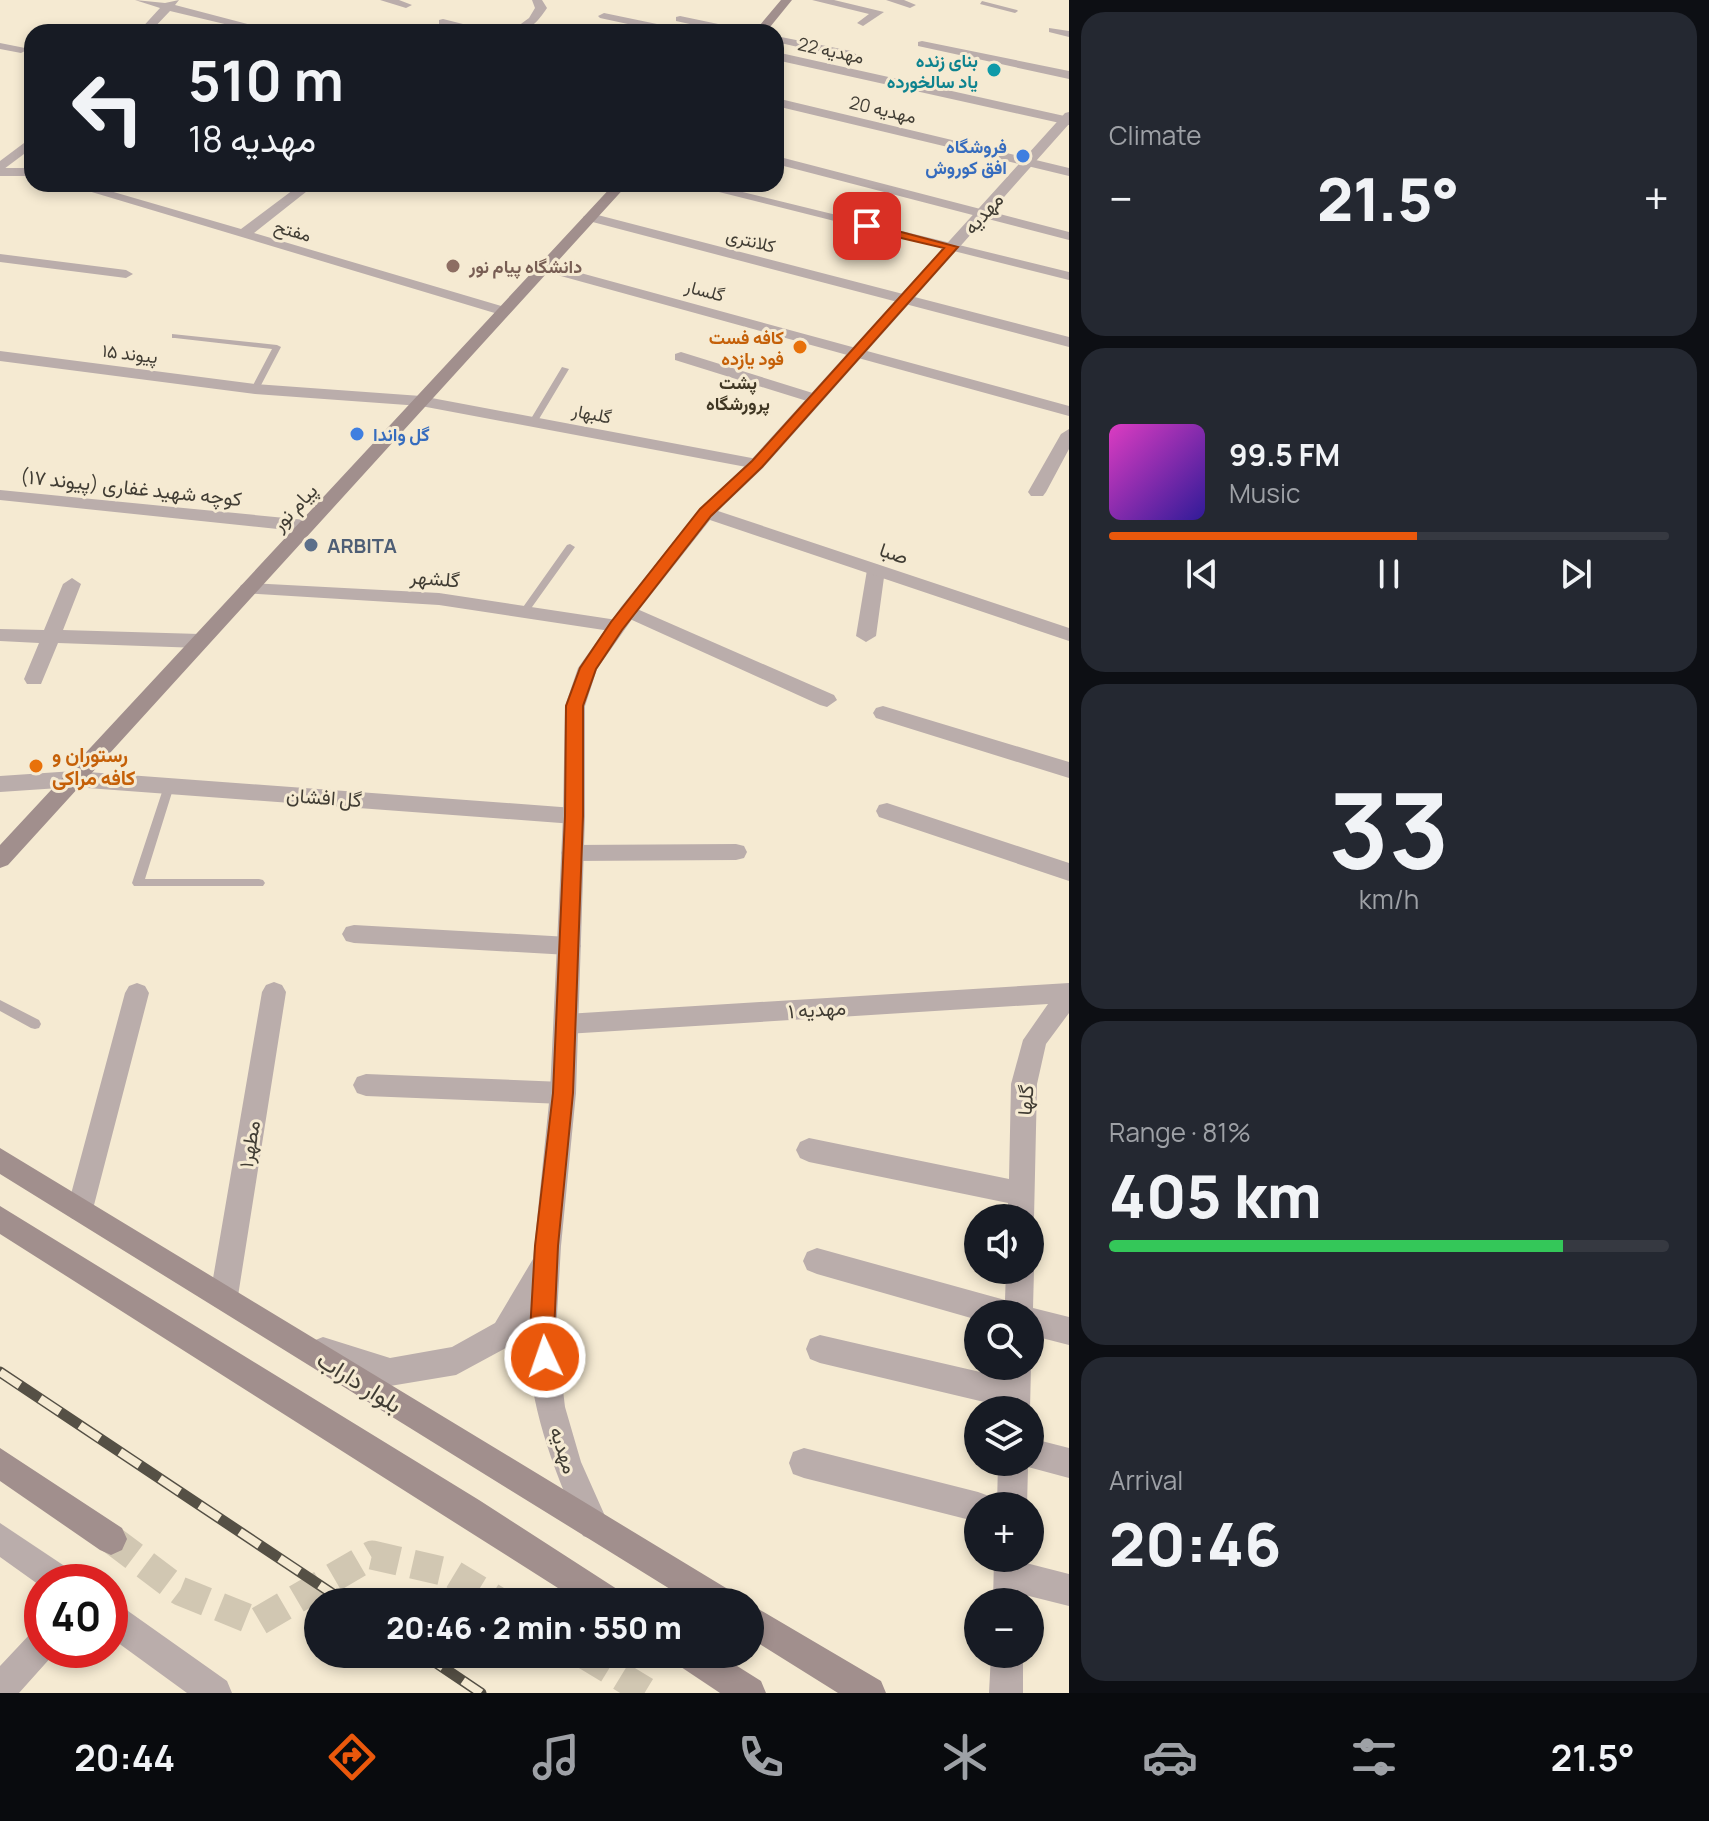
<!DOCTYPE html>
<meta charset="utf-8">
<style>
:root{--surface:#171b24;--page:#242831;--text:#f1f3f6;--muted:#9ea1a6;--line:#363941;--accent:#ea580c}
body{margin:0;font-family:Manrope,Vazirmatn,sans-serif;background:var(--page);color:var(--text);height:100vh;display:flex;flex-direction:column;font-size:30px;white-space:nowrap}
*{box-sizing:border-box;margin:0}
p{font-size:26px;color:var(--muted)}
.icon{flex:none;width:44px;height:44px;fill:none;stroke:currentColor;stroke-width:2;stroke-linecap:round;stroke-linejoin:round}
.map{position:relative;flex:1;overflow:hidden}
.details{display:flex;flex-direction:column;gap:12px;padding:12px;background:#0d0f14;width:640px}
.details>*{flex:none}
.banner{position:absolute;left:24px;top:24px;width:760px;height:168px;border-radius:24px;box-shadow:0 4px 12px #0003;background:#171b24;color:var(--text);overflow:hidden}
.fabs{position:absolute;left:964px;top:1204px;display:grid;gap:16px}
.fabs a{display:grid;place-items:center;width:80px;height:80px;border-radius:50%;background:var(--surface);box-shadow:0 4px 12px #0003;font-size:40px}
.speed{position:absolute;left:24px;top:1564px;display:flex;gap:16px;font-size:40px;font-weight:700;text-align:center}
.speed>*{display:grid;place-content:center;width:104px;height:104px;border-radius:50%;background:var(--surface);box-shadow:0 4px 12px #0003;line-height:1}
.speed .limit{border:12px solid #d22;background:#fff;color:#111}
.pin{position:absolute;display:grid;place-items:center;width:68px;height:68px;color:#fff;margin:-34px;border-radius:16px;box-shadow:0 4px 12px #0006}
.me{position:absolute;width:88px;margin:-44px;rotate:357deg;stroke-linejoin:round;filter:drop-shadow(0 0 6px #0008)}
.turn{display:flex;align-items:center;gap:28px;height:168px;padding:0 32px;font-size:36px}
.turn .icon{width:104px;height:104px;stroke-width:2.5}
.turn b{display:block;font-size:56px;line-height:68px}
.big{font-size:60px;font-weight:800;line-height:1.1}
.details .widget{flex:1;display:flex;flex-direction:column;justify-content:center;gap:12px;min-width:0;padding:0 28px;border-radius:24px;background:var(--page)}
.details .dial{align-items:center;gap:0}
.dial b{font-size:104px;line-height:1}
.song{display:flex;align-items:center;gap:24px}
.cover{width:96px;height:96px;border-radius:12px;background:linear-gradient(135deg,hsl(310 70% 55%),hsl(250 70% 35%))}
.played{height:8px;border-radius:4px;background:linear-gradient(90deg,var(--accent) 55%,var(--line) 55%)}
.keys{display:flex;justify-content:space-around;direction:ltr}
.heat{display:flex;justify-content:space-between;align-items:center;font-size:44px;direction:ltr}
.charge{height:12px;border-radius:6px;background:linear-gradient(90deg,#34c759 81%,var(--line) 0)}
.trip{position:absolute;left:304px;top:1588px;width:460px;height:80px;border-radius:40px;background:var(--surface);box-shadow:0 4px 12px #0003;font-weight:800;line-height:80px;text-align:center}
.dock{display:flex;height:128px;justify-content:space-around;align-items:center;background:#090b0e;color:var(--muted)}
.dock .icon{width:56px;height:56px}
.dock .selected{color:var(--accent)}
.dock b{font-size:36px;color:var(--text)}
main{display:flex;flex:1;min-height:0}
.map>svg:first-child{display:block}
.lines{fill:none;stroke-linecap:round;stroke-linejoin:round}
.secondary-tunnel{stroke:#d1c7b2;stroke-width:29;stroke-dasharray:29 14;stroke-linecap:butt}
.service{fill:#baadab;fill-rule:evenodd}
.minor{fill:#baadab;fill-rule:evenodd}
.tertiary{fill:#baadab;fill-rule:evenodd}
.secondary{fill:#a18f8d;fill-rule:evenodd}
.rail-casing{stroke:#555045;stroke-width:11}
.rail{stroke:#f5ead2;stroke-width:8;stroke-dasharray:24;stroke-linecap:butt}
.route{fill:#ea580c;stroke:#983908;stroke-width:2}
.culture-dot{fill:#0f9aa8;stroke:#f5ead2;stroke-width:3}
.shop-dot{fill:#3f7fe0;stroke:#f5ead2;stroke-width:3}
.education-dot{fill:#8d6e63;stroke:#f5ead2;stroke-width:3}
.food-dot{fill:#e8710a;stroke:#f5ead2;stroke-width:3}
.service-dot{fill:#5c6f8a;stroke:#f5ead2;stroke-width:3}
.labels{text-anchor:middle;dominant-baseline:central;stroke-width:6;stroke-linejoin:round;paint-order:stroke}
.far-street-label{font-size:18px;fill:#403c33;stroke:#f5ead2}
.far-culture-label{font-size:18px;font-weight:bold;fill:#0d838f;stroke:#f5ead2;text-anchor:end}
.far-shop-label{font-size:18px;font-weight:bold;fill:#366cbe;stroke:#f5ead2;text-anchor:end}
.far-education-label{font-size:18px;font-weight:bold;fill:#785e54;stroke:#f5ead2;text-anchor:start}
.far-food-label{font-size:18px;font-weight:bold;fill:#c56008;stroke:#f5ead2;text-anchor:end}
.far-neighbourhood-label{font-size:18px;font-weight:bold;fill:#3f3623;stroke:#f5ead2}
.street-label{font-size:20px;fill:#403c33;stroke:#f5ead2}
.service-label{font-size:20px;font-weight:bold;fill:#4e5e75;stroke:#f5ead2;text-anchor:start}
.food-label{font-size:20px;font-weight:bold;fill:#c56008;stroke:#f5ead2;text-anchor:start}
.near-street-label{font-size:24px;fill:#403c33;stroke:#f5ead2}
</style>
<main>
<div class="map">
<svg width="1069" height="1693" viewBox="0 0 1069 1693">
<rect width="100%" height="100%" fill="#f5ead2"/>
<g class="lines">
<path class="secondary-tunnel" d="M111,1539L180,1591L257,1622L372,1555L451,1573L499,1602
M584,1654L648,1693"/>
<path class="service" d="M982,1L1017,10L1018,11L1015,13L980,4Z
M172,334L277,345L281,347L259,389L255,391L251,389L272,349L175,338H172Z
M562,367L569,369L536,424H530L529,422Z
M570,544L575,547L527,614H521L519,612L521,610L567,545Z
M169,782L174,786L145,879H259L263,880L265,883L263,886H134L132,883L164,786Z
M0,1000L39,1020L41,1024L39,1028L35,1029L31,1028L0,1011Z"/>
<path class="minor" d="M380,0H399L412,5L406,8Z
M532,0H542L547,8C537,23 529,32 510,32L529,18L535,8Z
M812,0H834L884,12L863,26L857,23L869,14Z
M886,0H904L916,5L910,8Z
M604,13L681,29L687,32H665L600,18L598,16Z
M680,16L742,29L748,32H726L676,21V17Z
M443,19L487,30L489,32H469L439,24V20Z
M1049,28L1069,31V37L1049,32Z
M776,36L851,51L857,55L851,59L776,42Z
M922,41L1069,71V79L918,46V42Z
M0,43L25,48L27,50L21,53L0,49Z
M776,52L1069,117V125L776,60Z
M776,98L1069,168V176L776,106Z
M776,156L1069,232V240L776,164Z
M0,168H31L32,176H0Z
M65,184H86L241,229L301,184H316L254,233L508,308L511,311L503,316L498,314Z
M687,184H710L1069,272V280Z
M590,213L1069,337V347L585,220L583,217Z
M0,254L126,270L133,274L126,278L0,262Z
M544,263L1069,406V416L539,270L537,267Z
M0,351L255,384L421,396L757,459L766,464L757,469L421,406L255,394L0,361Z
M681,352L819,395L821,398L819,401H807L675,360V354Z
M1069,429V449L1046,492L1043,496H1031L1028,492L1061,434Z
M0,490L306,520L315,526L306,532L0,500Z
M876,564L885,570L876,636L866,642L856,636L867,570Z
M72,578L81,584L63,630L200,634L210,641L200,648L58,643L41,684H27L24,679L39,643L0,641V629L44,630L63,584Z
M248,583L439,593L617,620L627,626L617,632L439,605L241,593L239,589L241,585Z
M628,605L834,695L837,700L827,707L820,705L621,615L619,611Z
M883,706L1069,762V778L876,718L873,713L876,708Z
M74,771L574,808L582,810L585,816L582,822L574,824L74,787L0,792V776Z
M887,803L1069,863V881L879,817L876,811L879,805Z
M736,844L744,846L747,852L744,858L736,860L572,861L564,859L561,853L564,847L572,845Z
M354,925L569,937L577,939L581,946L577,953L569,955L354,943L346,941L342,934L346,927Z
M274,982L282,985L286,992L238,1296L234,1306L224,1310L214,1306L210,1296L262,992L266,985Z
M137,983L145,986L149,993L93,1209L89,1218L80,1221L71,1218L67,1209L125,993L129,986Z
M1069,983V1013L1046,1044L1037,1084L1034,1218L1030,1227V1218H1008V1203L809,1162L800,1158L796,1150L800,1142L809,1138L1009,1179L1011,1084L1023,1040L1048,1004L566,1034L557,1031L554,1024L557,1017L566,1014Z
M366,1074L563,1082L572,1085L576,1093L572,1101L563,1104L366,1096L357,1093L353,1085L357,1077Z
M817,1248L1005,1300L1006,1270H1030V1261L1034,1270L1033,1308L1069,1317V1345L1030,1335V1314H978V1320L817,1274L807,1270L803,1261L807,1252Z
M820,1335L1002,1377L1003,1366H1030V1363L1031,1366L1030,1409L1001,1410V1406L820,1363L810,1359L806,1349L810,1339Z
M1030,1438L1069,1448V1478L1028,1467L1027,1506H997L998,1462H1030Z
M804,1448L978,1492L989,1496L993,1506H978V1522L804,1478L793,1474L789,1463L793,1452Z
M0,1523L72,1571L77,1582H42V1587L0,1557Z
M994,1558H1026V1563L1069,1574V1606L1025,1595V1602H993Z
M110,1601L121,1606L227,1681L232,1693H187L110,1637Z
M42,1628V1650H56L53,1655L19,1693H0V1666L31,1633Z
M991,1654H1023V1693H989Z"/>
<path class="tertiary" d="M135,0L165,3L179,0L175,5L278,32H258L170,11L150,32H138L160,8Z
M1069,112V124L763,468L718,511L1069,628V641L710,520L635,615L597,669L585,706V816L576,1093L561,1246L556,1332L565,1407L581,1462L609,1525L605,1536L594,1540L583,1536C553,1468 524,1397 529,1322L515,1343L456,1375L390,1386L313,1361L309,1351L313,1341L323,1337L390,1358L452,1347L495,1323L533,1259L550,1093L563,816L565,706L578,668L621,607L700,509L751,460L1065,113Z
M32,137V148L0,172V161Z"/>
<path class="secondary" d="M781,0H792L766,32H754Z
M614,184H628L8,865L0,868V845Z
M0,1148L731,1591L736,1602H691L0,1174Z
M0,1206L479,1500L620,1591L625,1602H580L0,1234Z
M0,1448L122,1528L127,1539L122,1550L111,1555L100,1550L0,1481Z
M750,1604L881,1681L886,1693H838L750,1638Z
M673,1654H718L761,1681L766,1693H720L678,1665Z"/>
<defs>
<path id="rail" d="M0,1372L345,1602
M423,1654L481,1693"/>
</defs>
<use href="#rail" class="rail-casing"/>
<use href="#rail" class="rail"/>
</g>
<path class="route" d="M867,223L958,247L762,467L711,516L622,630L596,669L583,706V816L573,1093L558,1246L554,1332L556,1357L553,1365L545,1369L536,1365L530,1332L535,1246L553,1093L565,816L566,706L580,668L611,622L700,509L752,461L944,248L863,229L861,226Z"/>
<circle class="culture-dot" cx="994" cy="70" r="8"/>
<g class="shop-dot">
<circle cx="1023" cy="156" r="8"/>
<circle cx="357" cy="434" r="8"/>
</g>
<circle class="education-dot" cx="453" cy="266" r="8"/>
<g class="food-dot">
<circle cx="800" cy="347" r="8"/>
<circle cx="36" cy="766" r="8"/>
</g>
<circle class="service-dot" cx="311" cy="545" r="8"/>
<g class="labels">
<g class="far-street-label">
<text transform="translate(831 50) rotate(12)">مهدیه 22</text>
<text transform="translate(883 109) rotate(13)">مهدیه 20</text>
<text transform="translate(293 230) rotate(16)">مفتح</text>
<text transform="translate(751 240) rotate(14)">کلانتری</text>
<text transform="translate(705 290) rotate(15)">گلسار</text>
<text transform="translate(130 353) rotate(7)">پیوند ۱۵</text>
<text transform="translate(592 413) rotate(11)">گلبهار</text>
</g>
<g class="far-culture-label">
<text x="978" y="60">بنای زنده<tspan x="978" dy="21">یاد سالخورده</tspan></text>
</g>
<g class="far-shop-label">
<text x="1007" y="146">فروشگاه<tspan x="1007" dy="21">افق کوروش</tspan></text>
<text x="373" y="434" text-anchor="start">گل واندا</text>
</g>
<g class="far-education-label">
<text x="469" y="266">دانشگاه پیام نور</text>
</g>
<g class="far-food-label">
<text x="784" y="337">کافه فست<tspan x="784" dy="21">فود یازده</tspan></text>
</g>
<g class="far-neighbourhood-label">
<text x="738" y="382">پشت<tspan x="738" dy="21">پرورشگاه</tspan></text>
</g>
<g class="street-label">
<text transform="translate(983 213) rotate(-48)">مهدیه</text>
<text transform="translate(131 487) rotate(6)">کوچه شهید غفاری (پیوند ۱۷)</text>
<text transform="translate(294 507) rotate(-47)">پیام نور</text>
<text transform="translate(894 553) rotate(19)">صبا</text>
<text transform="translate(435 578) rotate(5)">گلشهر</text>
<text transform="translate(324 797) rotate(4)">گل افشان</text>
<text transform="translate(817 1009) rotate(-4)">مهدیه ۱</text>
<text transform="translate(1025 1100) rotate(-86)">گلها</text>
<text transform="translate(249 1144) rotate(-81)">مطهر۱</text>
<text transform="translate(564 1450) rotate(72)">مهدیه</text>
</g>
<g class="service-label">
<text x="327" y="545">ARBITA</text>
</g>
<g class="food-label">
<text x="52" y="754">رستوران و<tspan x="52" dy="23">کافه مراکی</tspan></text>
</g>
<g class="near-street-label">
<text transform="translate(360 1381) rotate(32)">بلوار داراب</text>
</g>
</g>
</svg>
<div class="fabs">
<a><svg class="icon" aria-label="sound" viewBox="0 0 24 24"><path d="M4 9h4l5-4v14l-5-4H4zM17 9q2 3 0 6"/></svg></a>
<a><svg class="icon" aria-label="search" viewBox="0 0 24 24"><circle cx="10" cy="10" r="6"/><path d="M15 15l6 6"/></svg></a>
<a><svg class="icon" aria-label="layers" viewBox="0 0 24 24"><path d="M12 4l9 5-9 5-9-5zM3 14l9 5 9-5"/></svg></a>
<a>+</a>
<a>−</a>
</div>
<div class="speed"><div class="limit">40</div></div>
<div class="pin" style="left:867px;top:226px;background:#d93025"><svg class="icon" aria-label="arrive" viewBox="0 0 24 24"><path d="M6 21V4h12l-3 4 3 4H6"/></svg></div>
<svg class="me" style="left:545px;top:1357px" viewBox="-20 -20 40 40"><circle r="17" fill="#ea580c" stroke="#fff" stroke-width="3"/><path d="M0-11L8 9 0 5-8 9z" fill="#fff"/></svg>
<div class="trip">20:46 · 2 min · 550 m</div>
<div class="banner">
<div class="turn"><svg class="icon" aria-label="left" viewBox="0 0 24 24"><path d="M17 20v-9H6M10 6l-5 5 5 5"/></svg><div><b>510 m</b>مهدیه 18</div></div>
</div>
</div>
<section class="details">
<div class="widget"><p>Climate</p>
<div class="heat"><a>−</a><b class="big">21.5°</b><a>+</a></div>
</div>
<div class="widget">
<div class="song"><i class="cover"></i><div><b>99.5 FM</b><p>Music</p></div></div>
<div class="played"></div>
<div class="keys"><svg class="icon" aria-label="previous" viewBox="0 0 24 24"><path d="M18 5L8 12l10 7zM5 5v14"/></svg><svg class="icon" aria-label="pause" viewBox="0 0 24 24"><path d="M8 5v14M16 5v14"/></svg><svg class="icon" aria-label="next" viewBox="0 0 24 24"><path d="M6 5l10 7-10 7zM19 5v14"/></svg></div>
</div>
<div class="widget dial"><b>33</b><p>km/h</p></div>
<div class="widget"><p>Range · 81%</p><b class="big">405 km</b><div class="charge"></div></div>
<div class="widget"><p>Arrival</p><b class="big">20:46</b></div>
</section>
</main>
<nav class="dock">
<b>20:44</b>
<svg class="icon selected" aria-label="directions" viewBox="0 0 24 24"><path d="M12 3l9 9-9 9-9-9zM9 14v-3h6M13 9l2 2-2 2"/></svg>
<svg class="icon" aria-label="music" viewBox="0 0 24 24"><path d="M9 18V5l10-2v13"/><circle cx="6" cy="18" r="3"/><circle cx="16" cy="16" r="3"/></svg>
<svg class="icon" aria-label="phone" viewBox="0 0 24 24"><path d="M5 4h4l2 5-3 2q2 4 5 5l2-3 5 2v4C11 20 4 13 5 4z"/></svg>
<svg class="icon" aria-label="climate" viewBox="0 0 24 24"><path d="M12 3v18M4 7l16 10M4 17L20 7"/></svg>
<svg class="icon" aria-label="car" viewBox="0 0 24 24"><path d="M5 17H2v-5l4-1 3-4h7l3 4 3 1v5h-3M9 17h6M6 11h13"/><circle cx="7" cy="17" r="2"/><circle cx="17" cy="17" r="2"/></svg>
<svg class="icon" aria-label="filters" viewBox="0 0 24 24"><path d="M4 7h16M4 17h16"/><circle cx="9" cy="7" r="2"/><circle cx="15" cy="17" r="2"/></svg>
<b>21.5°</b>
</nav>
